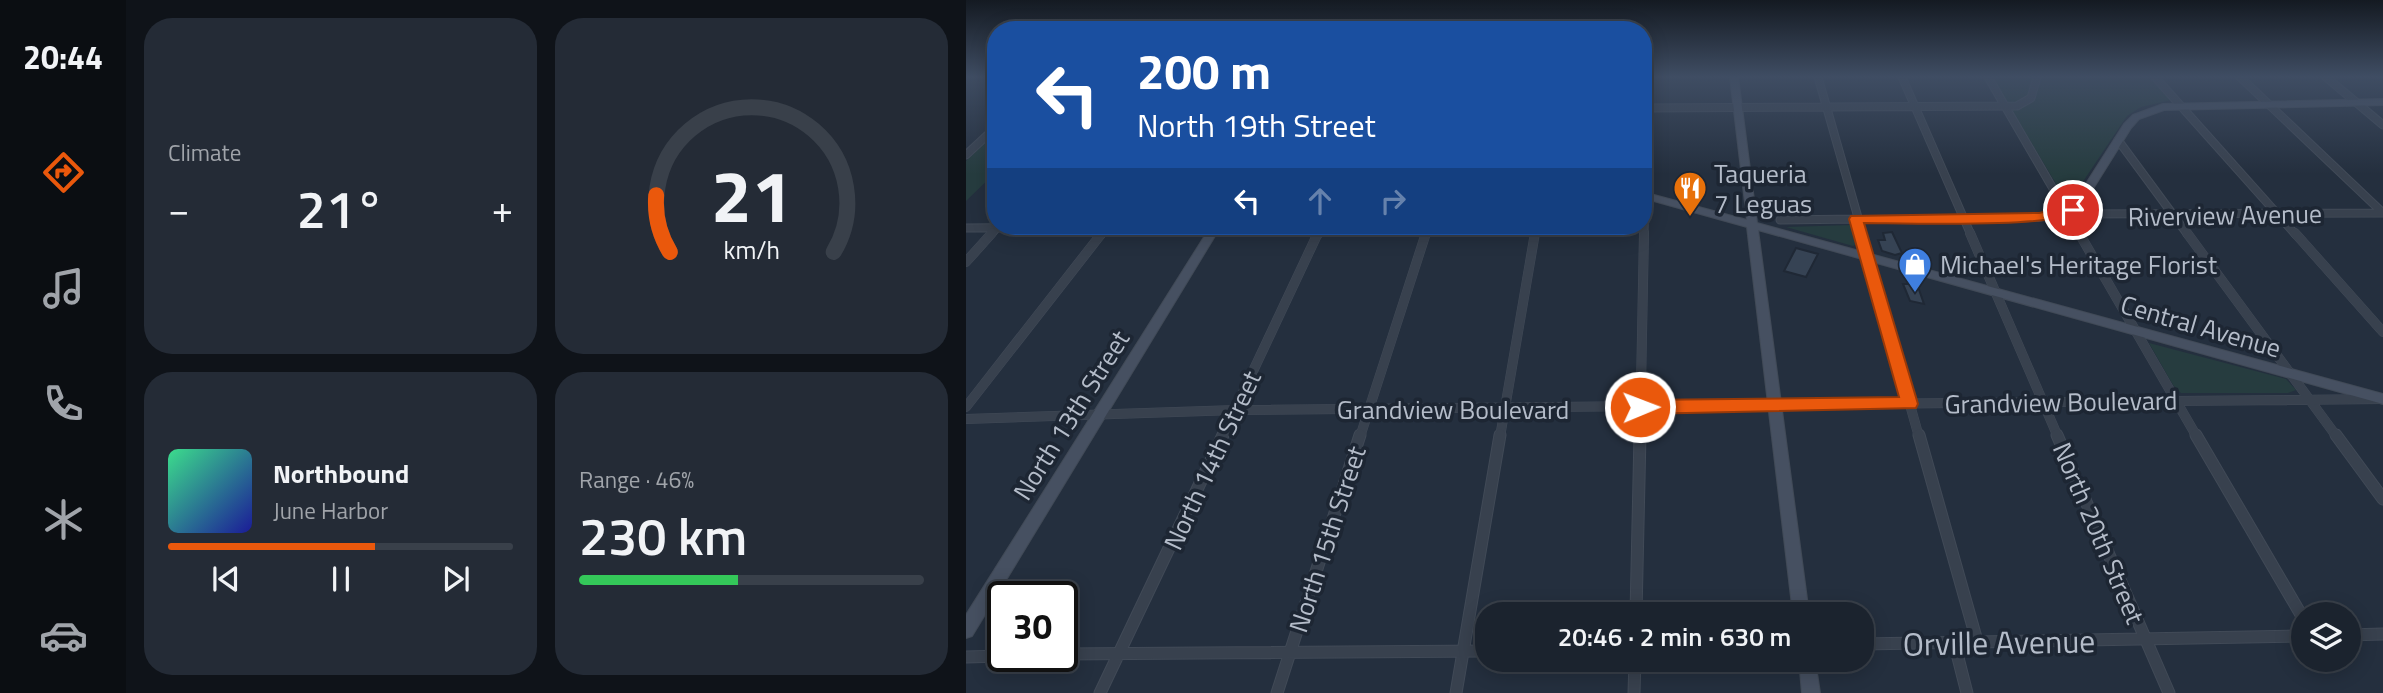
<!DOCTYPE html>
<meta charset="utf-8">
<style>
:root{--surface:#1b232e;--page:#242b36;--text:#f1f3f6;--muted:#a0a4aa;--line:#39404a;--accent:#ea580c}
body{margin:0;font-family:"Titillium Web",sans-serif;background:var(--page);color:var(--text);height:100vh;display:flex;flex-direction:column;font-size:26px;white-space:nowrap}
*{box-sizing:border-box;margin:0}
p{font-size:23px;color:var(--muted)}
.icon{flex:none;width:38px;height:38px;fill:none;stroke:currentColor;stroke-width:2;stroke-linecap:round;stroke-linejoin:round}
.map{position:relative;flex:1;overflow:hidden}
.side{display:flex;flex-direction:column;gap:18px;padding:18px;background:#0f1319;width:840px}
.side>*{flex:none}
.guide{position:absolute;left:21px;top:21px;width:665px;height:214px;border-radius:28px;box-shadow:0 4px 18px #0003,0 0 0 2px var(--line);background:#1a4fa0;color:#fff;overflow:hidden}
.tools{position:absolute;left:1325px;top:602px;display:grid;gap:14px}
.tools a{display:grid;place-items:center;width:70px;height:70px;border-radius:50%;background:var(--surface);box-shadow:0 4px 18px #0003,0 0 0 2px var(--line);font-size:35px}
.speed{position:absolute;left:21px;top:581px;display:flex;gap:14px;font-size:35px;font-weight:700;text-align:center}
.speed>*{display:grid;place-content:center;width:91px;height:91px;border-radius:50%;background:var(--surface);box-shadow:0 4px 18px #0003,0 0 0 2px var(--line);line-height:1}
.speed .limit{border:4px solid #111;border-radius:10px;background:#fff;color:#111}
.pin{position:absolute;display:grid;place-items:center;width:60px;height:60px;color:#fff;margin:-30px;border:4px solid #fff;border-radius:50%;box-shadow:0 2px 7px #0007}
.me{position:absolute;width:77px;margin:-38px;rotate:89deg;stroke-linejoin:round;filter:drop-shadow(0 0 5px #0008)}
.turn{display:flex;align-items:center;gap:24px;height:147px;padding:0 35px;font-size:32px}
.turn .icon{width:91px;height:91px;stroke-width:2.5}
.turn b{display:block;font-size:49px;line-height:60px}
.lanes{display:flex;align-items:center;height:66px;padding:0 35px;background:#0003;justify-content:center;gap:35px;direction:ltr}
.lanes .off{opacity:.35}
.big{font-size:52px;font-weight:600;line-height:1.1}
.side .card{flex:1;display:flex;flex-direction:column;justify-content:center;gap:10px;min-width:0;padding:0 24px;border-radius:28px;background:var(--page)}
.side .dial{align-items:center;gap:0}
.dial svg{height:182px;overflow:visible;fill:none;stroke:var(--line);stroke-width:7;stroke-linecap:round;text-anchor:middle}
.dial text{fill:var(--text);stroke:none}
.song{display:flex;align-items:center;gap:21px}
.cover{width:84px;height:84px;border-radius:10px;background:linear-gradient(135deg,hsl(150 70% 55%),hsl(240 70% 35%))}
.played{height:7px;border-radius:4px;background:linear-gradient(90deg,var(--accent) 60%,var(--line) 60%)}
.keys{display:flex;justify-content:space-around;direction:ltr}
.heat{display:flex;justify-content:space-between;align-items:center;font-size:38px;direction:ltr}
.charge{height:10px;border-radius:5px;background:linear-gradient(90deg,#34c759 46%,var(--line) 0)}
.side .tiles{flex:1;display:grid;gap:18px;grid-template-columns:repeat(2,1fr)}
.trip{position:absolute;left:509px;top:602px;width:399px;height:70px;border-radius:28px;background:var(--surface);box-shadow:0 4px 18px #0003,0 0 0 2px var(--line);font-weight:600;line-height:70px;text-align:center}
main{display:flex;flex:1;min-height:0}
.dock{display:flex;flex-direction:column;width:126px;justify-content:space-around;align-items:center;background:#0b0e12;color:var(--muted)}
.dock .icon{width:49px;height:49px}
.dock .selected{color:var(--accent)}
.dock b{font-size:32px;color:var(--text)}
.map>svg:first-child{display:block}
.green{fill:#263c3f}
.building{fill:#364354;stroke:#1f2835;stroke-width:2}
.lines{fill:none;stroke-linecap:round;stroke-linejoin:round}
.street-far2-casing{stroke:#414a57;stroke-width:9}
.street-far1-casing{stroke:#414a57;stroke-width:10}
.street-casing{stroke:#414a57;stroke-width:13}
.secondary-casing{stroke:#414a57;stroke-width:2}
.street-far2{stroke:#38414e;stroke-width:7}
.street-far1{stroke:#38414e;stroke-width:9}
.street{stroke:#38414e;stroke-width:11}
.secondary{fill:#465061;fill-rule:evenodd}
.route{fill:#ea580c;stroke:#983908;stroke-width:2}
.labels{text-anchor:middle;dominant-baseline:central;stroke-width:7;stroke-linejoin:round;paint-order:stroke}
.poi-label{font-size:26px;fill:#b4bcc9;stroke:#1d2633;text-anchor:start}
.street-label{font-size:26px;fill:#b4bcc9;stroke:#1d2633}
.near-street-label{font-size:32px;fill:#b4bcc9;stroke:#1d2633}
</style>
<main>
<nav class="dock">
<b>20:44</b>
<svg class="icon selected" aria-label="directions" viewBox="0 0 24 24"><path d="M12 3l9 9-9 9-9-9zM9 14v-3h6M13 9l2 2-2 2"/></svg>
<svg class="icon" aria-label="music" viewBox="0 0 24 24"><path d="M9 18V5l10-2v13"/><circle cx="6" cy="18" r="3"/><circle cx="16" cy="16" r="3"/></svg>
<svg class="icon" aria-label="phone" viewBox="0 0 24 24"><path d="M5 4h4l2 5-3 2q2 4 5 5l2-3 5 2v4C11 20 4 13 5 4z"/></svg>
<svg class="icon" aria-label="climate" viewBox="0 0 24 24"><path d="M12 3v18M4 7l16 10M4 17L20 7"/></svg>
<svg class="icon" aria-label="car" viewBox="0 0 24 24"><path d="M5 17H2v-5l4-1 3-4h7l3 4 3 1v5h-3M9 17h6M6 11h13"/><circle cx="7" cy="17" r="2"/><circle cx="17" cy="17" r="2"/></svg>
</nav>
<section class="side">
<div class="tiles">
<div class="card"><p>Climate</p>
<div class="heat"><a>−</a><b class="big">21°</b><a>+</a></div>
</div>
<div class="card dial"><svg viewBox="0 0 100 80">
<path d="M14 69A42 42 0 1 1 86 69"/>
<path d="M14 69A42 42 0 0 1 8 44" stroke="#ea580c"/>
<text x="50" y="56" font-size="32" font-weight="700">21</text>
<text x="50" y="72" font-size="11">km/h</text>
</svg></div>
<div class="card">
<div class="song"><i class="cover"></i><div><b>Northbound</b><p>June Harbor</p></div></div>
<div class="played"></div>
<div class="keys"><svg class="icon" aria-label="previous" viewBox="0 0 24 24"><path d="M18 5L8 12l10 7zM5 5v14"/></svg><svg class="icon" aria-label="pause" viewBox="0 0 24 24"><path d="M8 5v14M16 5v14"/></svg><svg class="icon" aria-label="next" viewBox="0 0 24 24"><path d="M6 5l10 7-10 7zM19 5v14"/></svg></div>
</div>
<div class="card"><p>Range · 46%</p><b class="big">230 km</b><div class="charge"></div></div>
</div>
</section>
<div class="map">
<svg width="1417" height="693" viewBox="0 0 1417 693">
<rect width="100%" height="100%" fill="#242f3e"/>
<path class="green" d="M1026,77H1186L1205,100L1175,107L1161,116L1108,195L1098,197Z
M30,132V172L0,201V161Z
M885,225L892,243L887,246L820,227Z
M1183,343L1320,379L1330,390L1322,393H1215L1207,385Z"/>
<path class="building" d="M926,232L936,253L929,255L916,251L912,240H919L917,233Z
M830,248L852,254L840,277L818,271Z
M937,284H951L958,304L944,301Z"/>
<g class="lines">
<defs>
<path id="street-far2" d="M852,77L897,235
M936,77L1005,235
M1022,77L1114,235
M1189,77L1330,235
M1274,77L1417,213
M1360,77L1417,125
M677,108L1051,106L1065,98L1071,77
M1152,140L1222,235
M0,155L30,127
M1102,214L1417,213
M814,220L890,219
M0,228L203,226
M24,235L32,227
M135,235L142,226
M352,235L356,226
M459,235L462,226
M568,235L570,226
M678,235L681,77"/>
<path id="street-far1" d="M896,233L953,437
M1004,233L1092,437
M1113,233L1231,437
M1221,233L1371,437
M1329,233L1417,332
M0,262L26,233
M0,407L136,233
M0,419L270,410L1417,399
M256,437L352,233
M394,437L460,233
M534,437L569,233
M674,437L678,233"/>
<path id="street" d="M953,435L1011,641
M1091,435L1203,693
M1230,435L1337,618
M1370,435L1417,499
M670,614L674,435
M1382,635L1417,634
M988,642L1001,693
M896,644L1337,636
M96,654L522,651
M0,657L37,656
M134,693L257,435
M311,693L394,435
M490,693L534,435
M668,693L669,660"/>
<path id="secondary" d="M764,77H772L791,223L1417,394V404L792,230L843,614H827L781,227L677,198V192L781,220Z
M1417,99V105L1198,110L1173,119L1165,128L1115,208L1106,216L1073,221L890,222L885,219L890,216L1073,215L1099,211L1107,204L1158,124L1167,115L1197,104Z
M245,226H255L6,636L0,638V615Z
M833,660H849L854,693H836Z"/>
</defs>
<use href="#street-far2" class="street-far2-casing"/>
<use href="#street-far1" class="street-far1-casing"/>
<use href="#street" class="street-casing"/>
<use href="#secondary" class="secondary-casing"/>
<use href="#street-far2" class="street-far2"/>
<use href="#street-far1" class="street-far1"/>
<use href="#street" class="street"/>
<use href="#secondary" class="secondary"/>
</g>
<linearGradient id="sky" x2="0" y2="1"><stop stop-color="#141a22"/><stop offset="0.44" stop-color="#3f4d63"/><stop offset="1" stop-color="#3f4d63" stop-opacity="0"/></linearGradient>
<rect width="1417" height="174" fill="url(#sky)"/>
<path class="route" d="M1107,206L1114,210C1097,229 932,223 898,223L952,404L950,408L674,414L665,407L674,400L933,397L883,219L885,216L1073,213Z"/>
<defs>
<symbol id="restaurant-pin" viewBox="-11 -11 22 30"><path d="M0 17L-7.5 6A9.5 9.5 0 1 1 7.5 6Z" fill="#e8710a" stroke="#1d2633"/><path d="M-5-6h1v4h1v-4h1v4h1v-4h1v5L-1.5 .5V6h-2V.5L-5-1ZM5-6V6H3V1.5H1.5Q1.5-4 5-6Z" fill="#fff"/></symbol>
<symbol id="shop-pin" viewBox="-11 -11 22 30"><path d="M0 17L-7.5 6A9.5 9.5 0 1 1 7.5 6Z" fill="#3f7fe0" stroke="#1d2633"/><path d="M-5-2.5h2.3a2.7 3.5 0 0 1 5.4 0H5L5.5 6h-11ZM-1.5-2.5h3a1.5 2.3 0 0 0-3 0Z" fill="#fff"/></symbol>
</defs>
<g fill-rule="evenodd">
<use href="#restaurant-pin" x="705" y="169" width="38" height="52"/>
<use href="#shop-pin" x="930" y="245" width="38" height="52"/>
</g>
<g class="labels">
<g class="poi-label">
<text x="748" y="173">Taqueria<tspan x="748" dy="30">7 Leguas</tspan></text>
<text x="974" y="264">Michael's Heritage Florist</text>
</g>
<g class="street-label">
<text transform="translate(1259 215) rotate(-1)">Riverview Avenue</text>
<text transform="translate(1235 326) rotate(16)">Central Avenue</text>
<text transform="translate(1095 402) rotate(-1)">Grandview Boulevard</text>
<text x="487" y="409">Grandview Boulevard</text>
<text transform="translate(105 415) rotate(-58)">North 13th Street</text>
<text transform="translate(246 460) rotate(-65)">North 14th Street</text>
<text transform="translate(1133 533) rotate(67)">North 20th Street</text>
<text transform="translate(361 539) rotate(-72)">North 15th Street</text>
</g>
<g class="near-street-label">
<text transform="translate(1033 642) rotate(-1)">Orville Avenue</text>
</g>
</g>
</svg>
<div class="tools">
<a><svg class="icon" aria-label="layers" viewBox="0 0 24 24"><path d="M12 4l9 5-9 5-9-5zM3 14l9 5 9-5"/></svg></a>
</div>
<div class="speed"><div class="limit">30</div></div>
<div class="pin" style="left:1107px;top:210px;background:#d93025"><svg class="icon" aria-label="arrive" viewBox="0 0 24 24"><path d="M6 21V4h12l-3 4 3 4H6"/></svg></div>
<svg class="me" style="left:674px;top:407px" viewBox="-20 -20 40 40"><circle r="17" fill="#ea580c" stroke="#fff" stroke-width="3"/><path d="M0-11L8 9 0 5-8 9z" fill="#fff"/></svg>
<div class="trip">20:46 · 2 min · 630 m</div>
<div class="guide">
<div class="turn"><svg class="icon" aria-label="left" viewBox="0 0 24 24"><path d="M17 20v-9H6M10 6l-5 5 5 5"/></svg><div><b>200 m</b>North 19th Street</div></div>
<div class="lanes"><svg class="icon" aria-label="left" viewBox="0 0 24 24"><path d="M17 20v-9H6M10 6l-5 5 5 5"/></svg><svg class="icon off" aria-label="ahead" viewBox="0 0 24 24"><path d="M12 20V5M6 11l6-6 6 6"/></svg><svg class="icon off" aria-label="right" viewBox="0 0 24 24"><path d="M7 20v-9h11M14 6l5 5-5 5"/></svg></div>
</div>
</div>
</main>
